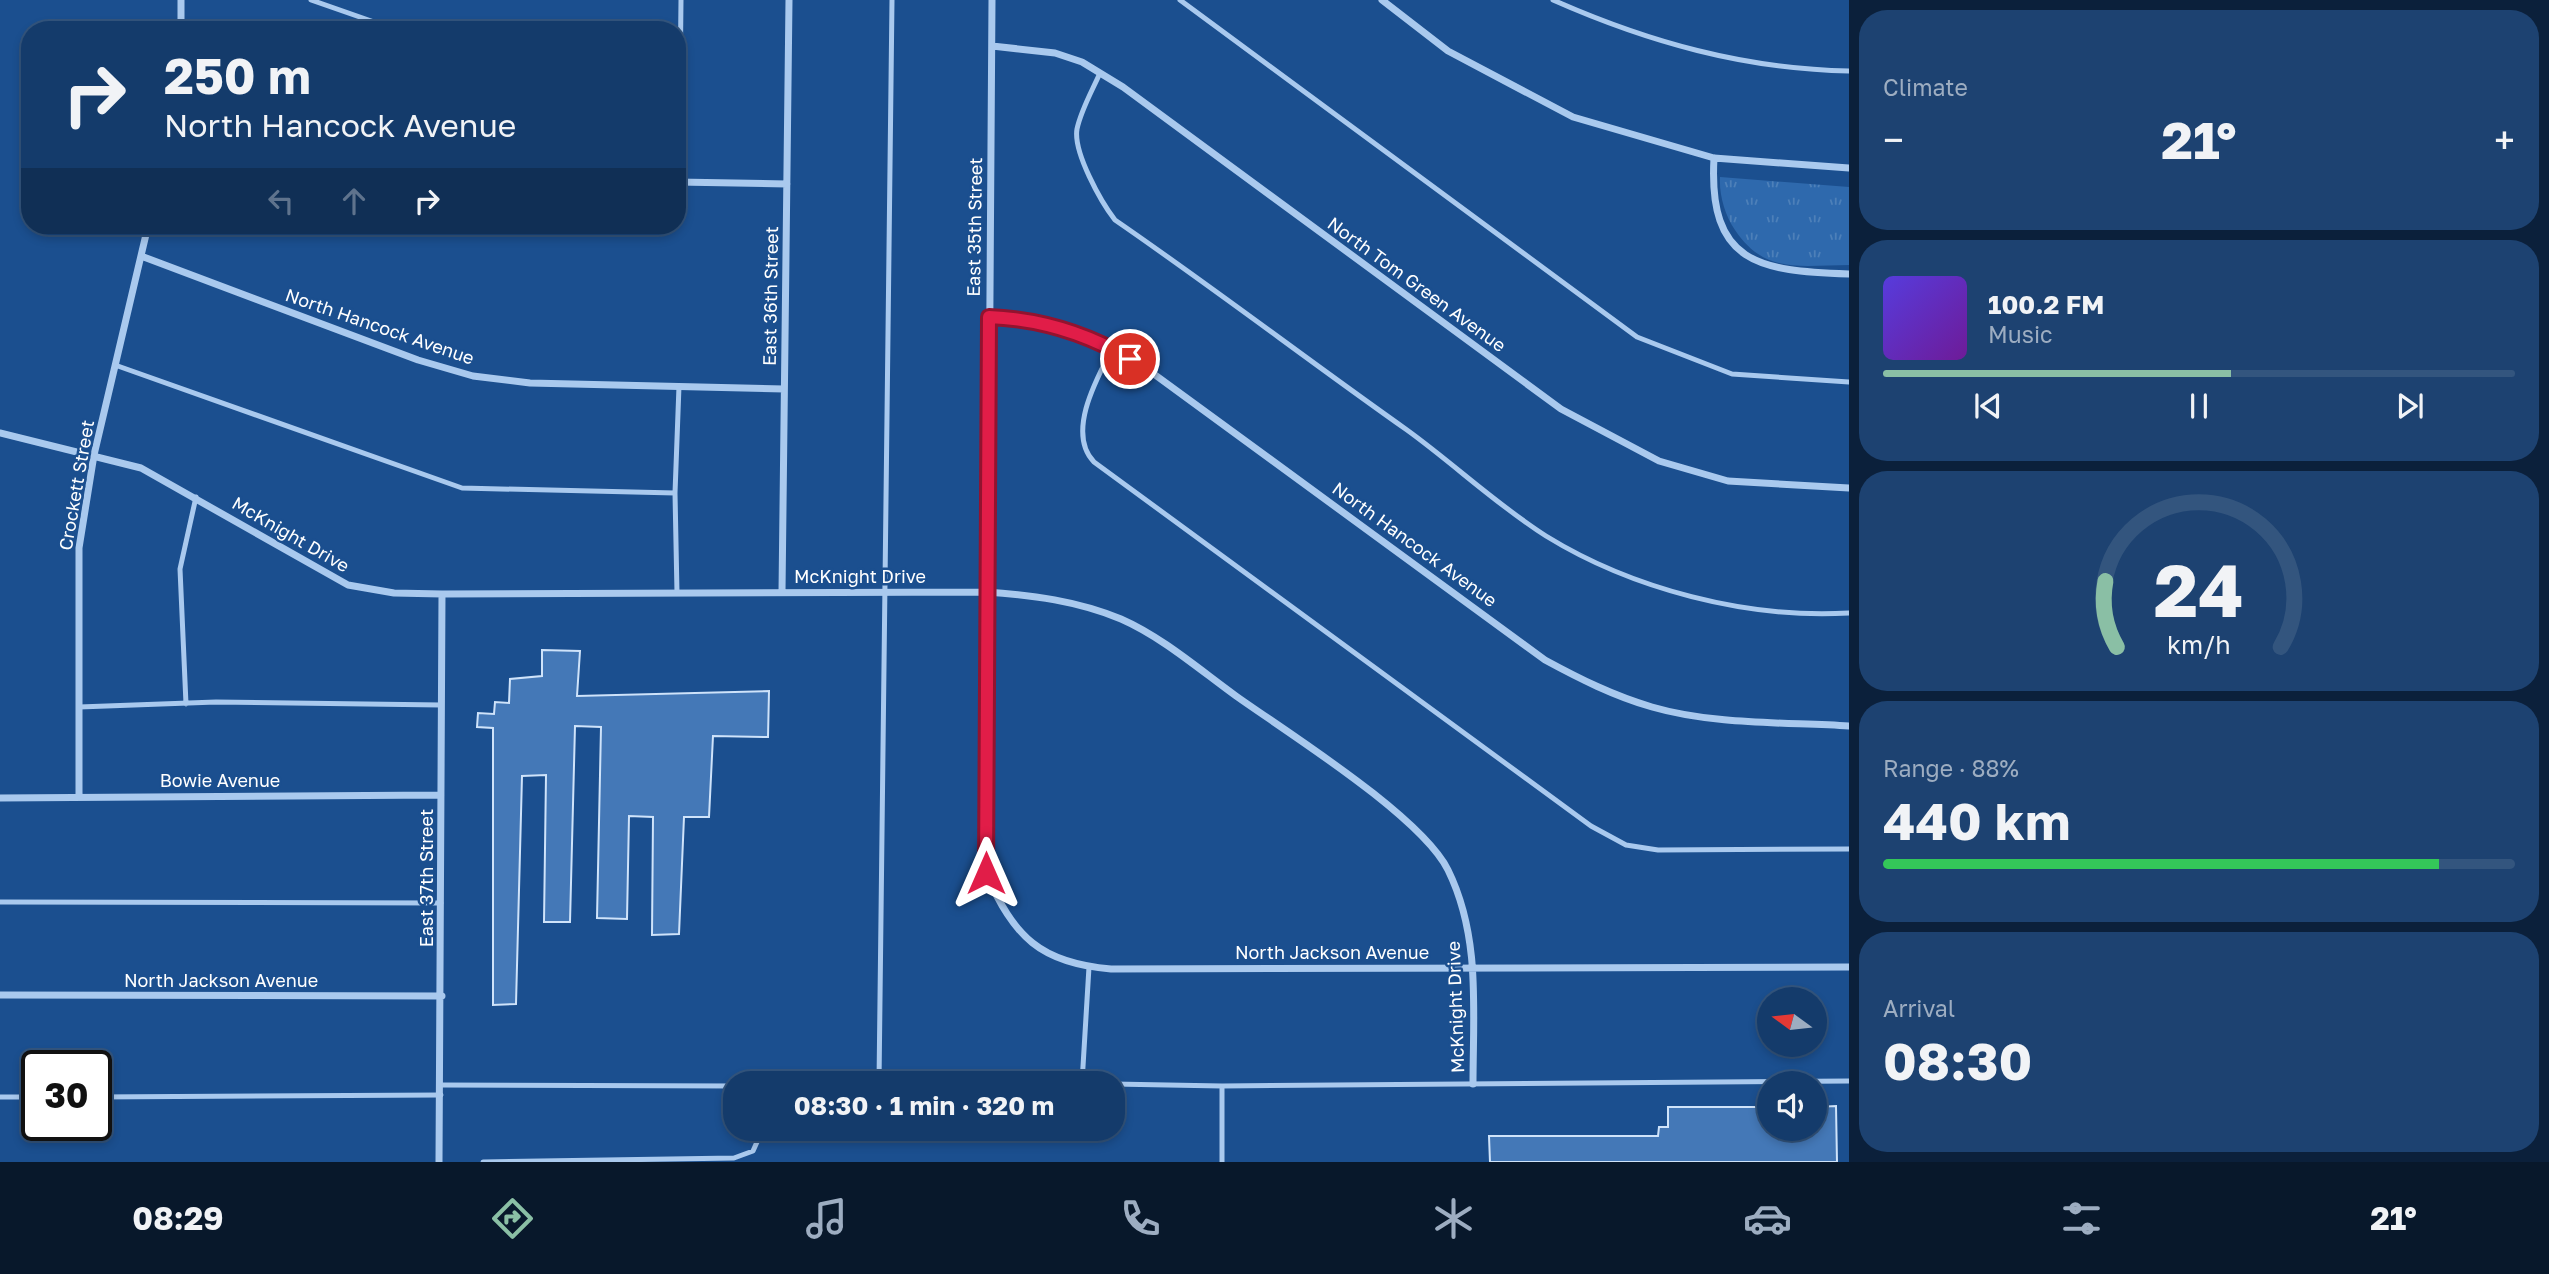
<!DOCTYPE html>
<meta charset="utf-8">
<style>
:root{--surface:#143b6b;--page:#1d4271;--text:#f1f3f6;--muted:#9dadc1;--line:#33557e;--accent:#8abfa5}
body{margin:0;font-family:"Golos Text",sans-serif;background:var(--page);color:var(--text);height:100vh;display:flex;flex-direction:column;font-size:26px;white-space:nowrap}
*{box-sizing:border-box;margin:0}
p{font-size:23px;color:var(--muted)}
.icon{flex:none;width:38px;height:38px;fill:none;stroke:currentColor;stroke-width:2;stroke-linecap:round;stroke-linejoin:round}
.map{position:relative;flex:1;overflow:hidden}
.details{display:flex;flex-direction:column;gap:10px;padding:10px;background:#0b203b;width:700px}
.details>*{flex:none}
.top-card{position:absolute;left:21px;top:21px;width:665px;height:214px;border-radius:28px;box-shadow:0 4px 10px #0003,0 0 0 2px var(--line);background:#143b6b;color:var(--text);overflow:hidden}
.needle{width:46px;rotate:285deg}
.buttons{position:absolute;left:1757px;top:987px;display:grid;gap:14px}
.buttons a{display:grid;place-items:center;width:70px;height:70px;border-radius:50%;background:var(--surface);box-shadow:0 4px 10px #0003,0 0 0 2px var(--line);font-size:35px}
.speed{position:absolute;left:21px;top:1050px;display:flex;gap:14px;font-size:35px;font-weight:700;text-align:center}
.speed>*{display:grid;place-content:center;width:91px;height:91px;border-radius:50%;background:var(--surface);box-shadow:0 4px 10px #0003,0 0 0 2px var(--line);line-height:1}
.speed .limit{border:4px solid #111;border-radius:10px;background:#fff;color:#111}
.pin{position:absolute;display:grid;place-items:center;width:60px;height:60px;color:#fff;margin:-30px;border:4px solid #fff;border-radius:50%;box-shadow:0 2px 7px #0007}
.me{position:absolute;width:77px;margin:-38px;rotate:0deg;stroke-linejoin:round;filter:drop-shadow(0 0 5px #0008)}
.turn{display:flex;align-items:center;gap:24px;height:147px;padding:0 28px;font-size:32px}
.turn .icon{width:91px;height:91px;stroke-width:2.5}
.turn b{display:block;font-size:49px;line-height:60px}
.lanes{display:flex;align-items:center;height:66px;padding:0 28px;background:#0003;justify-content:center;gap:35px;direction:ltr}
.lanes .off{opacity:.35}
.big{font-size:52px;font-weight:700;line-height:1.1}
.details .widget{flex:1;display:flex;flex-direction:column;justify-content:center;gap:10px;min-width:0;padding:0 24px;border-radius:28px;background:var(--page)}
.details .dial{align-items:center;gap:0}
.dial svg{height:182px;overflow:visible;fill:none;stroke:var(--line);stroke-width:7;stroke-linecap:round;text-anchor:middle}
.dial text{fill:var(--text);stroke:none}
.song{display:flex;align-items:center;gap:21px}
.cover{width:84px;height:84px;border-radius:10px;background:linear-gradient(135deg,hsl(250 70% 55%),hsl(280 70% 35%))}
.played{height:7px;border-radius:4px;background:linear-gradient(90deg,var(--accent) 55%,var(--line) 55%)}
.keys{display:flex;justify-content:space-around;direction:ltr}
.heat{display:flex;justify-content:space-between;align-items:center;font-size:38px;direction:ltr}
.charge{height:10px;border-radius:5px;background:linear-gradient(90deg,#34c759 88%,var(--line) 0)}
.trip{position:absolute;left:723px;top:1071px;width:402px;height:70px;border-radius:28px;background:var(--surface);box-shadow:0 4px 10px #0003,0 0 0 2px var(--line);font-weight:700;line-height:70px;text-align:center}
.tab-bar{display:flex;height:112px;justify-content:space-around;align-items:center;background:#08182b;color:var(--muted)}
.tab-bar .icon{width:49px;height:49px}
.tab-bar .active{color:var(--accent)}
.tab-bar b{font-size:32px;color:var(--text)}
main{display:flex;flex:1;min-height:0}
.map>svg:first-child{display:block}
.grass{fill:url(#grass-tufts)}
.building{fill:#4478b7;stroke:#cfe3fa;stroke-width:2}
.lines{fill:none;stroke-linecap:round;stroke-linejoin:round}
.lane{stroke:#a9c9ee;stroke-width:5}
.street{stroke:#a9c9ee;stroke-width:7}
.route-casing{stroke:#92132f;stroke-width:18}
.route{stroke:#e11d48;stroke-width:12}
.labels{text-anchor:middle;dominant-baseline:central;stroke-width:5;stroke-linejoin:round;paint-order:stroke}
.street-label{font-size:18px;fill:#fff;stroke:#1b4f8f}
</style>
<main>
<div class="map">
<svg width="1849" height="1162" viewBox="0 0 1849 1162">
<defs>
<pattern id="grass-tufts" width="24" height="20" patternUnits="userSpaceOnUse" patternTransform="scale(1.75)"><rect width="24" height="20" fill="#2e69ad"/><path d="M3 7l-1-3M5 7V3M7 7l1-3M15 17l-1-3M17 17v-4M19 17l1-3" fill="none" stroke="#4d80b9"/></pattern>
</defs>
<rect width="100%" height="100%" fill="#1b4f8f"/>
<path class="grass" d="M1720,177L1849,187V265C1801,265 1765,275 1735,230C1725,215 1719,195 1720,177Z"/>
<path class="building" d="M542,650L580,651L577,696L769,691L768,737L713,736L709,817H684L679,934L652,935L653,817L629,816L627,919L597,918L601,727L575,726L570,922H544L546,775L522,776L516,1004L493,1005V728L477,727L478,713L494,714L495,702L509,703L510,679L542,676Z
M1836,1106L1837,1162H1490L1489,1136H1658L1659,1127H1668V1107H1769V1129H1815V1107Z"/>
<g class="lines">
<path class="lane" d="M311,0L397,30
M1180,0L1637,337L1732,374L1849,382
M1553,0C1648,42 1744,69 1849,71
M1100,73C1092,91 1081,110 1077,129C1073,152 1101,202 1115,220C1214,288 1309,361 1407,430C1454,464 1497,505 1546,536C1632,589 1747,619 1849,613
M679,182L681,0
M1112,349C1097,378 1066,433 1094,462L1591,826L1626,845L1658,850L1849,849
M115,365L462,488L675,493
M677,593L675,493L679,386
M186,704L180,569L196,497
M79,707L216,702L441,705
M0,902L441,903
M879,1083L892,0
M1033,1083H1081
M1082,1083L1089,967
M1113,1084L1222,1086
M441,1085L735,1086
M0,1097H37
M96,1097L441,1095
M483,1162L734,1158L753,1151L757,1142V1129
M1222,1162V1086L1849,1081"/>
<path class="street" d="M181,0V30
M992,0L986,873C1014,937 1040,963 1111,969L1849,967
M1382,0L1448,51L1573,117L1714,158L1849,168
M992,46L1055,53L1082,62L1123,87L1561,409L1659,461L1728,481L1849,488
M1714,158C1708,264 1759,271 1849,274
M677,182L787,184
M141,256L418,360L473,376L530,383L784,389
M989,317C1048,320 1097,339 1147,369L1545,660C1580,679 1614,696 1652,707C1714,725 1785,722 1849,726
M0,433L141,468L348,585L394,593L442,594L986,592C1032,595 1078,601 1121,619C1162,637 1200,670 1236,696C1288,733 1421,816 1448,870C1481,937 1473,1011 1473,1084
M782,592L789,0
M79,797V548L94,455L148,226
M0,798L441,795
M0,995L442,996
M439,1162L442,594"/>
</g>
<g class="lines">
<defs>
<path id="route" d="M986,873L989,317C1040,319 1086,333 1130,359"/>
</defs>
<use href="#route" class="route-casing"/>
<use href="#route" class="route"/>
</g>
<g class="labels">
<g class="street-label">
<text transform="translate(974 227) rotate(-89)">East 35th Street</text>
<text transform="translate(1417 284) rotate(36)">North Tom Green Avenue</text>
<text transform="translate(770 296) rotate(-89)">East 36th Street</text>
<text transform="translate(380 326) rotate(19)">North Hancock Avenue</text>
<text transform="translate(76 485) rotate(-80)">Crockett Street</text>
<text transform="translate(291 534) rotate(30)">McKnight Drive</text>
<text transform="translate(1415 544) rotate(36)">North Hancock Avenue</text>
<text x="860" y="576">McKnight Drive</text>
<text x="220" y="780">Bowie Avenue</text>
<text transform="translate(426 878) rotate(-90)">East 37th Street</text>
<text x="1332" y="952">North Jackson Avenue</text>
<text x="221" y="980">North Jackson Avenue</text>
<text transform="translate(1455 1007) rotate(-92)">McKnight Drive</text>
</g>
</g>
</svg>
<div class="buttons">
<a><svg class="needle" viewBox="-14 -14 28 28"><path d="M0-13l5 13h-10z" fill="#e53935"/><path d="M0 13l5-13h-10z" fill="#9dadc1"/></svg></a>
<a><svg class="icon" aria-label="sound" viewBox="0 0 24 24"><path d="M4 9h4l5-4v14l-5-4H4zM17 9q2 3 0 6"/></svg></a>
</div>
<div class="speed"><div class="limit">30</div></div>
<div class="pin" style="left:1130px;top:359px;background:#d93025"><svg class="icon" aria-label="arrive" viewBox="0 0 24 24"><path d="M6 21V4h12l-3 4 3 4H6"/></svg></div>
<svg class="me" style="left:986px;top:873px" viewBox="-20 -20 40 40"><path d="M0-17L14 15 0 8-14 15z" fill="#e11d48" stroke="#fff" stroke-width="4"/></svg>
<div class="trip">08:30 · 1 min · 320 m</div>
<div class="top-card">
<div class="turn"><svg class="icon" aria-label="right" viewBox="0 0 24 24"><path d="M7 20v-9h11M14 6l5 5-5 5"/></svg><div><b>250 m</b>North Hancock Avenue</div></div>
<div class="lanes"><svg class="icon off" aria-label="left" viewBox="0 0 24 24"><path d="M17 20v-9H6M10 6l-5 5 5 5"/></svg><svg class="icon off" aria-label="ahead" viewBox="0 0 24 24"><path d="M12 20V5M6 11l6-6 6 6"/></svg><svg class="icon" aria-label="right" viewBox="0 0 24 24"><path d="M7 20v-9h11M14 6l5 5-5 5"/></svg></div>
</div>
</div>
<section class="details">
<div class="widget"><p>Climate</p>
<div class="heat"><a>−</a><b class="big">21°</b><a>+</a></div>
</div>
<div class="widget">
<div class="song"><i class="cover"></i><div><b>100.2 FM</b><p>Music</p></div></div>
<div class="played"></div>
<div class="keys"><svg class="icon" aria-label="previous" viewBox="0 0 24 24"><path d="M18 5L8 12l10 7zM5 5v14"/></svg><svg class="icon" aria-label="pause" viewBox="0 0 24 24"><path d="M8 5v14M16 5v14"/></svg><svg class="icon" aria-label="next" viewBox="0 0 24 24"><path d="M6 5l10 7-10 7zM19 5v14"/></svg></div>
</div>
<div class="widget dial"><svg viewBox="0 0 100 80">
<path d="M14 69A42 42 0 1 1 86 69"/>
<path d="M14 69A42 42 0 0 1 9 40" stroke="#8abfa5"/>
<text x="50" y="56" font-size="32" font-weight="700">24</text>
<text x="50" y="72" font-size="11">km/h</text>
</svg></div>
<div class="widget"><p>Range · 88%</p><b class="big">440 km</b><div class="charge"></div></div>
<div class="widget"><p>Arrival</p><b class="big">08:30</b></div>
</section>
</main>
<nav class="tab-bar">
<b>08:29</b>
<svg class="icon active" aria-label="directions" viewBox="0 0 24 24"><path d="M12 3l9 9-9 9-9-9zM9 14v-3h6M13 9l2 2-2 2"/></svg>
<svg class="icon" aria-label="music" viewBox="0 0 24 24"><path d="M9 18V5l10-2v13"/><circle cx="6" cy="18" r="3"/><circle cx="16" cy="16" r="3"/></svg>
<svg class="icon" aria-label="phone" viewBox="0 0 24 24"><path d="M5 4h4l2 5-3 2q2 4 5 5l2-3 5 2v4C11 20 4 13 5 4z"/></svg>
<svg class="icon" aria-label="climate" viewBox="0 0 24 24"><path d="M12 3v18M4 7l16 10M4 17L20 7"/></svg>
<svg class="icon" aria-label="car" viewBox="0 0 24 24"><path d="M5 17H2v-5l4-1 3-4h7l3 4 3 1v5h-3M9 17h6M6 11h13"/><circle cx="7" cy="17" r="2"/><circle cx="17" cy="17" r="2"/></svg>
<svg class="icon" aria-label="filters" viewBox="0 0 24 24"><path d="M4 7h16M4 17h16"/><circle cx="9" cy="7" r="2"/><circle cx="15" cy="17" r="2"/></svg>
<b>21°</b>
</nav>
